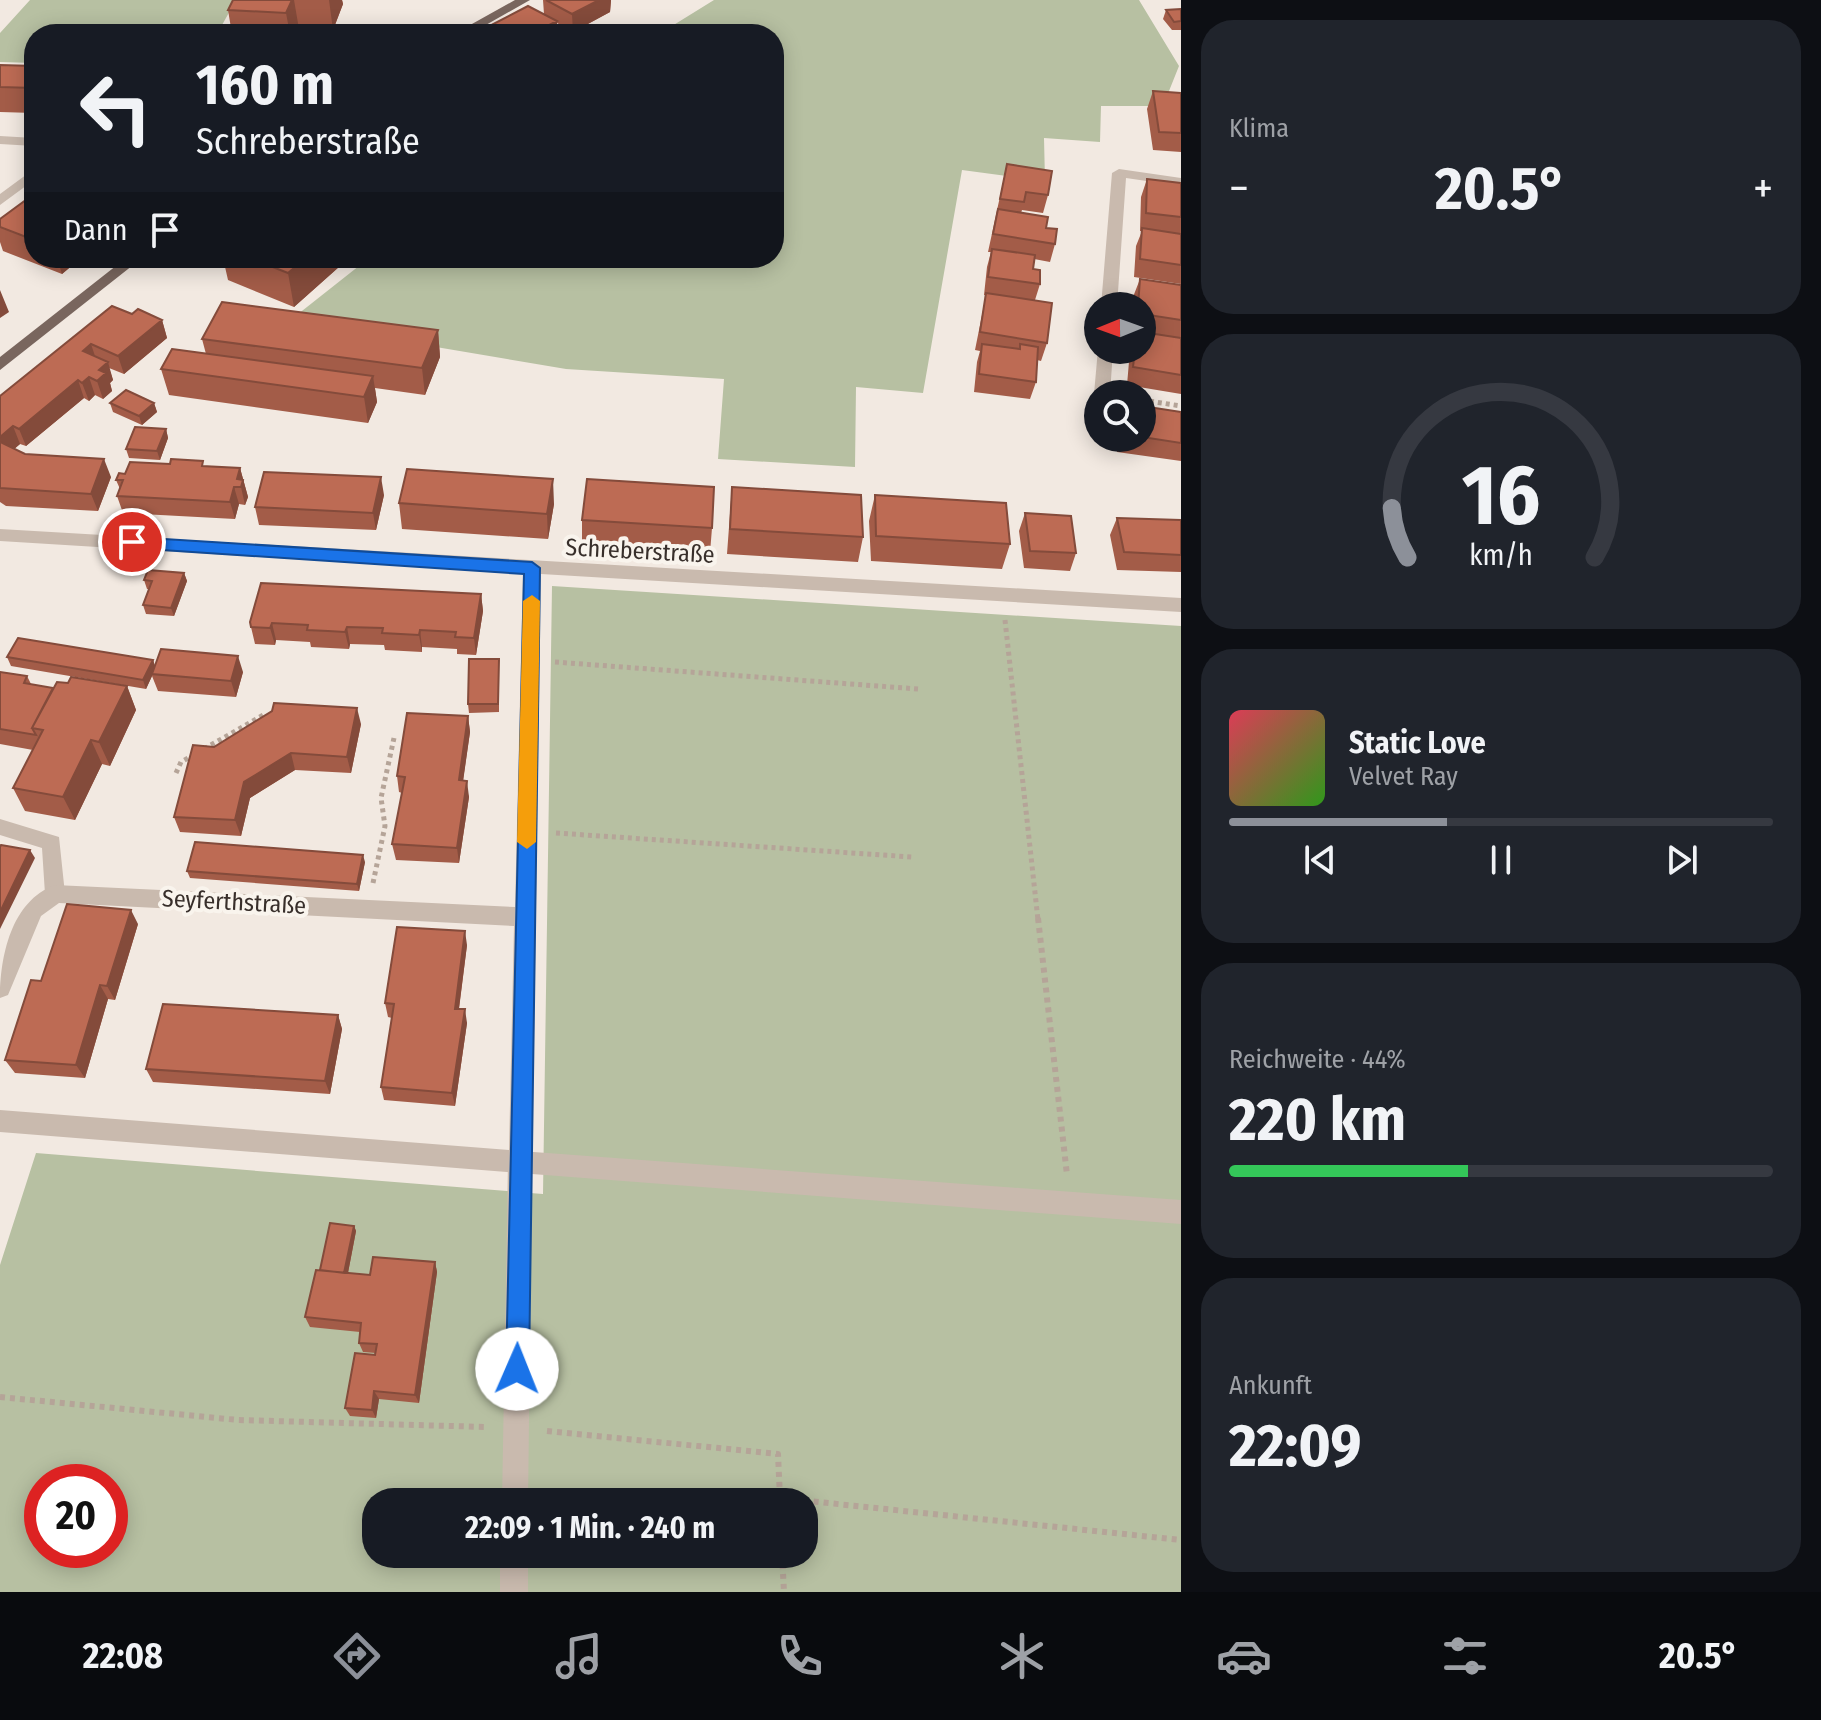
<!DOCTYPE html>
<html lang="de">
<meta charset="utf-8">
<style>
:root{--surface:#171b24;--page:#20242c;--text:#f1f3f6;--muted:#9ea1a6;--line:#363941;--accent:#8c9099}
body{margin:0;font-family:"Fira Sans Condensed",sans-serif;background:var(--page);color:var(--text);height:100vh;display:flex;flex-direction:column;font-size:30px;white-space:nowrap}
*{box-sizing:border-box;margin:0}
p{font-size:26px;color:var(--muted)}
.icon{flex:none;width:44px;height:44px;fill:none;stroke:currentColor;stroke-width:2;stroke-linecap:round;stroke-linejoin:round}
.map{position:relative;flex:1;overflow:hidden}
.details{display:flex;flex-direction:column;gap:20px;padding:20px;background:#0d0f14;width:640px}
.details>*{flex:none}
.hud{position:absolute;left:24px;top:24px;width:760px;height:244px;border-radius:32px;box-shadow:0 4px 20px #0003;background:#171b24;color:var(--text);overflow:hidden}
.needle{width:52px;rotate:269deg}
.controls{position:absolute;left:1084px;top:292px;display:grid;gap:16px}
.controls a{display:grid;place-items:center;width:72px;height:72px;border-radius:50%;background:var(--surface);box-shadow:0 4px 20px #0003;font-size:40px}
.speed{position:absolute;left:24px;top:1464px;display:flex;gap:16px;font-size:40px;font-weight:700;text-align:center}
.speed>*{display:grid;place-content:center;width:104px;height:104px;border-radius:50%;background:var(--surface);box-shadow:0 4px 20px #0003;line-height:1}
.speed .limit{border:12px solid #d22;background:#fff;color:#111}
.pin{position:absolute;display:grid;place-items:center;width:68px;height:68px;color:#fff;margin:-34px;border:4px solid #fff;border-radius:50%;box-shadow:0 2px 8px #0007}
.me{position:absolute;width:88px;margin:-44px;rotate:1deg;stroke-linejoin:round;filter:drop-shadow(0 0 6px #0008)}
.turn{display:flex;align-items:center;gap:28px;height:168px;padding:0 40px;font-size:36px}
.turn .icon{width:104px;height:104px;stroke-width:2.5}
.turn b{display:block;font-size:56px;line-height:68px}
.then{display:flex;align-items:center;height:76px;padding:0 40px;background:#0003;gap:16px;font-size:30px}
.big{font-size:60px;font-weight:700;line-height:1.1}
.details .card{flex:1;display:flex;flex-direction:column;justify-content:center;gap:12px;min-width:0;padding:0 28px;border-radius:32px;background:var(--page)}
.details .dial{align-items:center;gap:0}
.dial svg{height:208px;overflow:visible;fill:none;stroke:var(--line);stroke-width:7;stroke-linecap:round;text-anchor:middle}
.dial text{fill:var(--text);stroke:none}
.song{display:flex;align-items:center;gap:24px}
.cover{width:96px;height:96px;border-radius:12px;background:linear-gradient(135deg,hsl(350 70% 55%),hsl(110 70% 35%))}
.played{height:8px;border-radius:4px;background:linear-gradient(90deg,var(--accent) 40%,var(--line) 40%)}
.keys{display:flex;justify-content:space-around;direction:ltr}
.heat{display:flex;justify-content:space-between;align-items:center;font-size:44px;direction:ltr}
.charge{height:12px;border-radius:6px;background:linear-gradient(90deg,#34c759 44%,var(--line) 0)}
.trip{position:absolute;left:362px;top:1488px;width:456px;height:80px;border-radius:32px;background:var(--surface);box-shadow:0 4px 20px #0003;font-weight:700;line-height:80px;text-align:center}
.tabs{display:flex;height:128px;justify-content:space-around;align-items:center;background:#090b0e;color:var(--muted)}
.tabs .icon{width:56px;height:56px}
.tabs .current{color:var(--accent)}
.tabs b{font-size:36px;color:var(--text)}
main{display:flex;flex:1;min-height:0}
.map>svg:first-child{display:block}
.green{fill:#b7c0a2;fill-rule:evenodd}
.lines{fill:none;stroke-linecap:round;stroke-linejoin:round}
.path-far2{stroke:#b5a498;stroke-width:4;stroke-dasharray:3 3;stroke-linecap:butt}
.path-far1{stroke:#b5a498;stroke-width:5;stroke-dasharray:4 4;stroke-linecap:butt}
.path{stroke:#b5a498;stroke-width:6;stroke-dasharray:5 5;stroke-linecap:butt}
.service{fill:#c9baae;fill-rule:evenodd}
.minor{fill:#c9baae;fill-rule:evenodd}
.primary{fill:#79665e;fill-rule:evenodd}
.wall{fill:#a35c48}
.shaded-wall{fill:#844b3b}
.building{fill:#bd6b54;stroke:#844b3b;stroke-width:2}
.route{fill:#1a73e8;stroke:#114b97;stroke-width:2}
.slow{fill:#f59e0b}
.labels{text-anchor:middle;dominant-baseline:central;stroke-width:8;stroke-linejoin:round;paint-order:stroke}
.street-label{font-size:24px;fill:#382f2b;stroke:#f9f4ed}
</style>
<main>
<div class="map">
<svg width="1181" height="1592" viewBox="0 0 1181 1592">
<rect width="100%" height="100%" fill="#f2e9e1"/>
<path class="green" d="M30,0H236L217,34H34V63L0,62V33Z
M714,0H1139L1179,66L1163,106H1101L1100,142L1044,138L1045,181L962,170L923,393L856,387L855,467L718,459L724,379L566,369L288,322L369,258H774V34H682L672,26Z
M552,586L1181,626V1592H0V1265L36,1153L543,1194ZM42,1482H110V1550H42ZM376,1502H804V1554H376Z"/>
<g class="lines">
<path class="path-far2" d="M1142,400L1148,401"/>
<path class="path-far1" d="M1142,400L1181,406
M1005,620L1038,920
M555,662L918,689
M204,749L265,714
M176,773L181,762L195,754
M556,833L912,857
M373,883L385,826L381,798L394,738"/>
<path class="path" d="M1038,918L1067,1175
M0,1397L238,1420L486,1427
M547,1431L778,1454L780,1498L1181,1540
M782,1554L784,1592"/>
<path class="service" d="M0,819L59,837L65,894L62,900L55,903L48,900L45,894L42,848L0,835Z
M520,1151L1181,1200V1224L532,1174L528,1502H502L508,1162L512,1154Z
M500,1554H528V1592H500Z"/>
<path class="minor" d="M0,136L34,138V146L0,144Z
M34,169V180L0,205V194Z
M1119,169L1181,178V186L1126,178L1117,306H1101L1112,173Z
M1098,349L1113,350L1110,394H1098V398L1094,394Z
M0,529L1181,598V612L541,574L532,1162L528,1170L520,1173L0,1132V1110L509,1150L514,926L59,903L41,916L8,995L0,998C0,957 11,901 55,885L515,907L523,573L0,541Z"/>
<path class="primary" d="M515,0H530L470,34H454Z
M126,258H142L0,370V357Z"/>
</g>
<path class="wall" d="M233,0H342L343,4L333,30L299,29L297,34H232L228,10Z
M543,0H611L610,12L573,32L557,23V34H476L544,14Z
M1181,9V30H1172L1163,19L1166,10Z
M0,65L34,66V113L0,112Z
M1153,91L1181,93V152L1153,150L1147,109Z
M1007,164L1048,195L1043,213L1022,210L1021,213L1046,228L1055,244L1050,262L1034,259L1033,269L1040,284L1035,300L1047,343L1041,361L1037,360L1036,382L1030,399L974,392L977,362L980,351L975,350L986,295H984L987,267L991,252H988Z
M1147,179L1181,183V284L1134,277L1136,246L1142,231H1140L1141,197Z
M34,194V258H81L62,274L3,251L0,242V219Z
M223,258H349L294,307L228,280Z
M1140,279L1181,285V394L1127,385L1130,350H1142V306H1133V297Z
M132,314L162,320L167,338L124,374L109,368L113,380L110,383L112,391L103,399L95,395L89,401L84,398L26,446L20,444L14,449L25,454L111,477L98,511L6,506L0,502V396Z
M438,330L440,357L425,395L375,388L377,402L368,423L169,395L161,369L206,354L202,339Z
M110,403H154L157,412L142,425L113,412Z
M1142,406L1181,412V461L1117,452V438H1142Z
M166,429L168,438L160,460L129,458L126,449Z
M205,466L240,468L248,497L245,505L239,504L235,519L123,513L117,496L120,489L116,480L125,474Z
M732,487L863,537L858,562L727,554Z
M384,495L376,530L259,525L255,507Z
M875,495L1010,544L1002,569L871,561L869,521Z
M399,503L554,504L548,539L402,529Z
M1025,513L1076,553L1070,571L1024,568L1019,531Z
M1117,518L1181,520V572L1117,570L1110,535Z
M582,520L712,528L710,553L582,545Z
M184,573L187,581L174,616L146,614L143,605L149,589H147L144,580Z
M481,594L483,611L476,655L457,654V649L422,647V652L385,650L384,645L350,644L349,649L311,647L310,642L276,640L275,645L255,644L251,627L250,622Z
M7,657L153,660L155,666L243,672L236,697L158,691L152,676L146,689L11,666Z
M499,659V712L469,713L468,704Z
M0,672L27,676L31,684L53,688L68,683L127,686L136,710L110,766L102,764L75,820L25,811L13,788L33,750L0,744Z
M468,716L470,732L463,780L469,797L459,863L396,860L392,844L402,793L399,792L397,776Z
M361,724L351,773L295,770L250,798L241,836L180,832L174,817L214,747Z
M365,862L359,891L190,878L187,871Z
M138,924L115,1000L108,999L85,1078L15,1073L5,1060L41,981Z
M467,945L459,1009L467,1023L455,1106L384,1100L381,1087L392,1018L388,1017L385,1003Z
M338,1015L342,1029L330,1094L153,1082L146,1069Z
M354,1226L356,1231L348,1273L370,1275L435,1262L437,1272L419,1403L379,1399L376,1418L350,1416L345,1408L376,1353L363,1352L359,1343L360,1332L310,1327L305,1317L320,1270Z"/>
<path class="shaded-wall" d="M292,0H294L299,29L297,34H290L286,13Z
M329,0H342L343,4L333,30Z
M599,0H611L610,12L573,32L572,14Z
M557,21V34H532Z
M57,258H81L62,274Z
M306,258H349L294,307L288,273Z
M0,290L9,312L0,318Z
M162,320L167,338L124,374L118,356Z
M438,330L440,357L425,395L422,368Z
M91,344L97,362L83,351Z
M108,362L113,380L110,383L112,391L103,399L97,381L99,370Z
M373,376L377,402L368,423L364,397Z
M89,377L95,395L89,401L82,383Z
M78,380L84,398L26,446L19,429Z
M154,403L157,412L142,425L139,416Z
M13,426L20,444L4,458L0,449V437Z
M166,429L168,438L160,460L157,451Z
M104,459L111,477L98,511L91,494Z
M240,468L248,497L245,505L241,487L237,479Z
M381,477L384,495L376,530L373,513Z
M553,479L554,504L548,539L547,514Z
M234,487L239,504L235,519L230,502Z
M184,573L187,581L174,616L171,608Z
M481,594L483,611L476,655L474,638Z
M272,623L276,640L275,645L270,628Z
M347,627L350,644L349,649L345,632Z
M420,630L422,647V652L419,635Z
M238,656L243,672L236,697L231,681Z
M153,660L156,669L152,674V676L146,689L143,680Z
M127,686L136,710L110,766L99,742Z
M357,708L361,724L351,773L347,757Z
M468,716L470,732L461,796L459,780Z
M91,740L102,764L75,820L63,797Z
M291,753L295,770L250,798L241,836L235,820L244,782Z
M467,781L469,797L459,863L457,848Z
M30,850L35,858L0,929V912Z
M363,855L365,862L359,891L357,884Z
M131,910L138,924L115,1000L107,986Z
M465,931L467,945L457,1023L455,1009Z
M100,985L108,999L85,1078L76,1065Z
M465,1009L467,1023L455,1106L452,1093Z
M338,1015L342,1029L330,1094L325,1081Z
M354,1226L356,1231L346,1283L343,1278Z
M435,1262L437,1272L419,1403L415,1395Z
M374,1391L379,1399L376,1418L372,1410Z"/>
<path class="building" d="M233,0H292L286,13L228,10Z
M546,0H599L572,14Z
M528,6L557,21L532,34L476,33Z
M1181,9V21L1174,22L1166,10Z
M0,65L34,66V88L0,87Z
M1153,91L1181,93V133L1159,132Z
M1007,164L1052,171L1048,195L1026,192L1024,202L1000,199Z
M1147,179L1181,183V217L1146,213Z
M34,194V240L0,227V219Z
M998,209L1048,217L1046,228L1057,229L1055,244L993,234Z
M1142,228L1181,234V265L1140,259Z
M992,249L1035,255L1033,269L1040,270V284L988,277Z
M250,258H306L288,273Z
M1140,279L1181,285V320L1142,314V306H1138Z
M986,293L1052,303L1047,343L980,332Z
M222,302L438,330L422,368L202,339Z
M112,306L132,314L138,309L162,320L118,356L91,344L83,351L108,362L99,370L106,373L97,381L89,377L82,383L78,380L19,429L13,426L0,437V396Z
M1142,332L1181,338V375L1133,367L1135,350H1142Z
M982,344L1020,349V344L1038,347L1036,382L979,374Z
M172,349L373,376L364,397L161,369Z
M126,390L154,403L139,416L110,403Z
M1142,406L1181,412V443L1142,437Z
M135,427L166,429L157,451L126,449Z
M0,442L25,454L104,459L91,494L0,488Z
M171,459L203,461L202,466L240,468L237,479L243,480L241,487H234L230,502L117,496L123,480H116L119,473L125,474L130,462L170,464Z
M407,469L553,479L547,514L399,503Z
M264,472L381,477L373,513L255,507Z
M587,479L714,487L712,528L582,520Z
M732,487L861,495L863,537L730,529Z
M875,495L1006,503L1010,544L876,536Z
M1025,513L1071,516L1076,553L1030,551Z
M1117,518L1181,520V555L1124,552Z
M148,570L184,573L171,608L143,605L152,581L144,580Z
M261,583L481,594L474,638L455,637L456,632L420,630L419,635L382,633L383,628L347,627L345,632L328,631L307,630L308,625L272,623L270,628L251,627L250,622Z
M18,638L153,660L143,680L7,657Z
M161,649L238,656L231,681L152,674Z
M469,659H499L498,704H468Z
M0,672L27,676L24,683L53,688L32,728L36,735L0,729Z
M71,677L127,686L99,742L91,740L63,797L13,788L43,730L32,728L57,682L68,683Z
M274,703L357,708L347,757L291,753L244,782L235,820L174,817L193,745L214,747L272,711Z
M407,713L468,716L459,780L467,781L457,848L392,844L405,777L397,776Z
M195,842L363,855L357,884L187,871Z
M1,845L30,850L0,912V847Z
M67,904L131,910L107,986L100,985L76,1065L5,1060L31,980L41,981Z
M397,927L465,931L455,1009H465L452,1093L381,1087L394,1004L385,1003Z
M163,1004L338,1015L325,1081L146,1069Z
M330,1223L354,1226L344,1273L320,1270Z
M373,1257L435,1262L415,1395L374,1391L372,1410L345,1408L355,1353L375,1355L377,1344L359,1343L361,1323L305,1317L316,1270L370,1275Z"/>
<path class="route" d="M132,537L532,562L540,568L529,1369L525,1377L517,1380L509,1377L506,1369L524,574L132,548L124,542Z"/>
<path class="slow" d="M532,595L540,601L536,842L527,849L517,842L523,601Z"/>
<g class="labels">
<g class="street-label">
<text transform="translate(640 551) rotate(3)">Schreberstraße</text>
<text transform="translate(234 902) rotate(3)">Seyferthstraße</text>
</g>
</g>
</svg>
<div class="controls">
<a><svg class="needle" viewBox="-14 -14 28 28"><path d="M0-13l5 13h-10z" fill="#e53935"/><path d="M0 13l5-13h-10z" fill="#9ea1a6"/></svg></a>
<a><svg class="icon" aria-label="search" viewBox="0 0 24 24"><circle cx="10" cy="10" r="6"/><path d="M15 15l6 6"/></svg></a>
</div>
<div class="speed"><div class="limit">20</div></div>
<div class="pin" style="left:132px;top:542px;background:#d93025"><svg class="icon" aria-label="arrive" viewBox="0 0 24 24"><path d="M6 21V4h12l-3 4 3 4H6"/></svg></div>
<svg class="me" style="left:517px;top:1369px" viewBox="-20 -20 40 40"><circle r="19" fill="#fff"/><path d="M0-13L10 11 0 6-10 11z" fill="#1a73e8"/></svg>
<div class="trip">22:09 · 1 Min. · 240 m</div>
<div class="hud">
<div class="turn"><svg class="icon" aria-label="left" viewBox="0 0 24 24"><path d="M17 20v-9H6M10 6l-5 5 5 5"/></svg><div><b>160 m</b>Schreberstraße</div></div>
<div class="then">Dann<svg class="icon" aria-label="arrive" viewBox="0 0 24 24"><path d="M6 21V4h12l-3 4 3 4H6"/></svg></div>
</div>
</div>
<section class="details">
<div class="card"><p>Klima</p>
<div class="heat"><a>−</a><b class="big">20.5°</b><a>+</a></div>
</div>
<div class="card dial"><svg viewBox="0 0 100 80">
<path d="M14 69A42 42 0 1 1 86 69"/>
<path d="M14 69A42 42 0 0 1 8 50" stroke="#8c9099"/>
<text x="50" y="56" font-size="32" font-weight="700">16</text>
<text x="50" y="72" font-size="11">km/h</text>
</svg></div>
<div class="card">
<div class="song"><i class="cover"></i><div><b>Static Love</b><p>Velvet Ray</p></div></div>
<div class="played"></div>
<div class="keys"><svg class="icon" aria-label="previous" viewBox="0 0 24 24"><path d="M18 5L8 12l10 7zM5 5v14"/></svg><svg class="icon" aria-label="pause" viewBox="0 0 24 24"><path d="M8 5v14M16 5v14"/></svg><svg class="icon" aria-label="next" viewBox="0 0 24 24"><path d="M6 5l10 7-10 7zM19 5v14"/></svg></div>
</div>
<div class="card"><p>Reichweite · 44%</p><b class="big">220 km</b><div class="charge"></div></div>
<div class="card"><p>Ankunft</p><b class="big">22:09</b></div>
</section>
</main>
<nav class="tabs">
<b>22:08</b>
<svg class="icon current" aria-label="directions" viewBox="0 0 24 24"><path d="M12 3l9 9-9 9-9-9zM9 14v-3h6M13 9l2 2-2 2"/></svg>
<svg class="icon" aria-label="music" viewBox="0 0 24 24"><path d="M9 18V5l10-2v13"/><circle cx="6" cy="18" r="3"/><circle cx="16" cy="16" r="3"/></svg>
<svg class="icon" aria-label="phone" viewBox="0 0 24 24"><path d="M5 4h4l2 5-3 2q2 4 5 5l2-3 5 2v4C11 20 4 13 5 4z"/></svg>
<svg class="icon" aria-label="climate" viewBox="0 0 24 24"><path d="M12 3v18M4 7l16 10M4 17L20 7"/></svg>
<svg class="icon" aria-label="car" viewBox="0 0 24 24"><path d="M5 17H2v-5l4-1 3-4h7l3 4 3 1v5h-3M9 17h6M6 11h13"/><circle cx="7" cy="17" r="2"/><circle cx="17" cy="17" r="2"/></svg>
<svg class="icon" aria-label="filters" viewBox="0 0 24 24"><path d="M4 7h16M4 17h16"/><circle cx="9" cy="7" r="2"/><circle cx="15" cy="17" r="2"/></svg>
<b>20.5°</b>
</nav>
